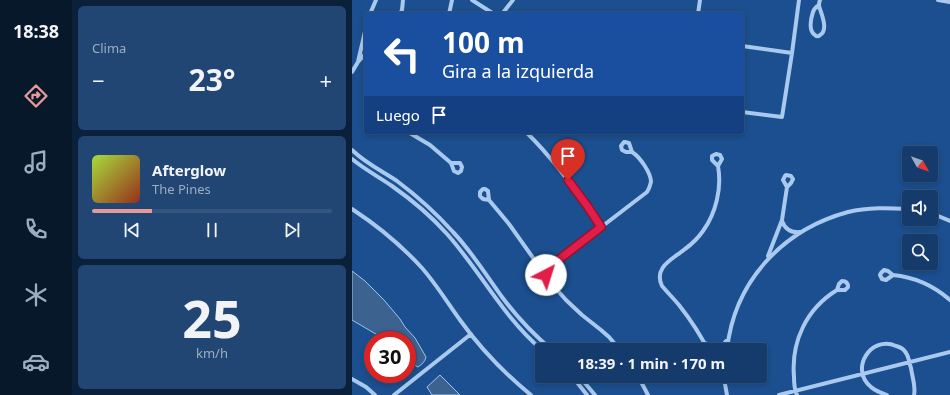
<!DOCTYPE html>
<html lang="es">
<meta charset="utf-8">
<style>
:root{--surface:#143b6b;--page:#214673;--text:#f1f3f6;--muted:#9dadc1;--line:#33557e;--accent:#e69b98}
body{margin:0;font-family:"Noto Sans",sans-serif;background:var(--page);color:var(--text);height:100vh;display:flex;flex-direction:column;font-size:15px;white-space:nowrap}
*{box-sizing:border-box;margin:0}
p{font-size:13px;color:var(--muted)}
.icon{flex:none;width:22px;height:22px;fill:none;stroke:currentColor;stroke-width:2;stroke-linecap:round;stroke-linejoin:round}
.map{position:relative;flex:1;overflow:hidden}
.drawer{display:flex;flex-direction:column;gap:6px;padding:6px;background:#0b203b;width:280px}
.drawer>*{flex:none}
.top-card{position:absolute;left:12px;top:12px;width:380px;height:122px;border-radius:4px;box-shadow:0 2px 6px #0003,0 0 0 1px var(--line);background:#1a4fa0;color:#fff;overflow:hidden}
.needle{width:26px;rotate:130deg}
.controls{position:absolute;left:550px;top:146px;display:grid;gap:8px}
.controls a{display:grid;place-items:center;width:36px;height:36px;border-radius:4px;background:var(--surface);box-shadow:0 2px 6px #0003,0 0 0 1px var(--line);font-size:20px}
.speed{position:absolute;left:12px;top:331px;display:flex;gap:8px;font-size:20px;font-weight:700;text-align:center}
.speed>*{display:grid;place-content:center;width:52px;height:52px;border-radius:50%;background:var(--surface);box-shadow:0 2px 6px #0003,0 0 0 1px var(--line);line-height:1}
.speed .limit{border:6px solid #d22;background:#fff;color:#111}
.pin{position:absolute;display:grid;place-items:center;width:34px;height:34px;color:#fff;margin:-41px -17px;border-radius:50% 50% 50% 0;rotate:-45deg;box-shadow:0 0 4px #0007}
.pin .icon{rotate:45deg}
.me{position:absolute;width:44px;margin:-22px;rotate:40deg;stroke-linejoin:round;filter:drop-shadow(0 0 3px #0008)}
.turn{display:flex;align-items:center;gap:14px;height:84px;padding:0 12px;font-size:18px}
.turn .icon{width:52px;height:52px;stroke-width:2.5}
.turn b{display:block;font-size:28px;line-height:34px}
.then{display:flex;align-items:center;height:38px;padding:0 12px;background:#0003;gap:8px;font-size:15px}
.big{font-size:30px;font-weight:700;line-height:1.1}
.drawer .widget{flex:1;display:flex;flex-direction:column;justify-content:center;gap:6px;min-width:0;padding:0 14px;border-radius:6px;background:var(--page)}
.drawer .dial{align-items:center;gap:0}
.dial b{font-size:52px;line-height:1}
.song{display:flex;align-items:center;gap:12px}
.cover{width:48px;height:48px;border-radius:6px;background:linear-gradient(135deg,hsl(80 70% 55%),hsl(10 70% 35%))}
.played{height:4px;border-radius:2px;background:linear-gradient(90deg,var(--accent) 25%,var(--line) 25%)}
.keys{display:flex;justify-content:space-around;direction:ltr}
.heat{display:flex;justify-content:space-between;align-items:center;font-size:22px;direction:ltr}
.trip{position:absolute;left:183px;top:343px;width:232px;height:40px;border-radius:4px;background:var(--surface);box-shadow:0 2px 6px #0003,0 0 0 1px var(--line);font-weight:700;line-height:40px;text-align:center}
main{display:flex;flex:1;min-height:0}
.tab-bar{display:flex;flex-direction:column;width:72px;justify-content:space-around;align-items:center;background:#08182b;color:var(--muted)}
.tab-bar .icon{width:28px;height:28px}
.tab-bar .current{color:var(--accent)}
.tab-bar b{font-size:18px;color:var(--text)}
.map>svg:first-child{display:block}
.water{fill:#3c6290;stroke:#9cc4f0}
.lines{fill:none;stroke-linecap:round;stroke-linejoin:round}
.minor{stroke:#a9c9ee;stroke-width:4}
.route-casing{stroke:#92132f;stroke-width:10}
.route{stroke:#e11d48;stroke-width:7}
</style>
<main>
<nav class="tab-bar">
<b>18:38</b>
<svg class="icon current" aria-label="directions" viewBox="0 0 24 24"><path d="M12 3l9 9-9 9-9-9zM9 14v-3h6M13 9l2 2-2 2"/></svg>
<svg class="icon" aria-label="music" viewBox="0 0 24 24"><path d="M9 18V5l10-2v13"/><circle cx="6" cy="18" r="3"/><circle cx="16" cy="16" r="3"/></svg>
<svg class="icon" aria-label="phone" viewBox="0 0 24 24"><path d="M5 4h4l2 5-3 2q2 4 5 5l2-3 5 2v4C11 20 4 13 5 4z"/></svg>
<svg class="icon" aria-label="climate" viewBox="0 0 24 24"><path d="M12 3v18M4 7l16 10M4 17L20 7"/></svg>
<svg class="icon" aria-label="car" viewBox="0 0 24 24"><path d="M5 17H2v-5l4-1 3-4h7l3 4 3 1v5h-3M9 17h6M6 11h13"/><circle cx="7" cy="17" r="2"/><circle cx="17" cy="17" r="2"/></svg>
</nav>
<section class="drawer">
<div class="widget"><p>Clima</p>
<div class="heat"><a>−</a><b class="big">23°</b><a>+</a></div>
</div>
<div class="widget">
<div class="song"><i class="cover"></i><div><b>Afterglow</b><p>The Pines</p></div></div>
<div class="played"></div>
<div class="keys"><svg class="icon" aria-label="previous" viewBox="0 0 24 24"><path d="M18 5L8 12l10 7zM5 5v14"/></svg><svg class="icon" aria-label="pause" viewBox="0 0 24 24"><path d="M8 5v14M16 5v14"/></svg><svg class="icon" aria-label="next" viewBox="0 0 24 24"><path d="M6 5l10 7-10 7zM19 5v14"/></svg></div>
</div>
<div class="widget dial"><b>25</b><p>km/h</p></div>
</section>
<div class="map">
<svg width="598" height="395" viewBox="0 0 598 395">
<rect width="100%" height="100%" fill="#1b4f8f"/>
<path class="water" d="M0,271L13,281L32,300L48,319L53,327L63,338L74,357C73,362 70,364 66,367L64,366L55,357V340H34L0,320Z
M88,375L108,395H80L75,387Z"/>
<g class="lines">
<path class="minor" d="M120,0L142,14
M586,0L598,2
M467,5C464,7 462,9 461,12C459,18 456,31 463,35C465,37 466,37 468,35C477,30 469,13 467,6C467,4 467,2 468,0
M18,14L24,0
M48,14L50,10L51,0
M97,14L100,0
M150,14L161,0
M346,14L348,0
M390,46L440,53
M6,62L14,27
M0,72L6,62L14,53
M390,112L430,117L440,53L447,0
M56,132L78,145L99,163
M174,132C203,160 227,194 249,227
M272,142H273L277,143L280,152H274L270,150L269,146Z
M0,150C13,163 30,171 45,181C65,196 84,213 101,232C120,252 134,275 150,297C165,317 181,334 200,350
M364,154L368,155L370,159L366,166L360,160V156Z
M0,159C12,169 27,177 40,186C60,200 79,216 95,234C129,272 151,317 190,350
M99,163H108L110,167L109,171L106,173L102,171Z
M434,175L439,176L441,179L439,183L435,187L431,180L433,176Z
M131,189H133L136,191L137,200L131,199L128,196V192Z
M137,200L157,224L184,262L188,269
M0,209C26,226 49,245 70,268C84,284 95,302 108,320C128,348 152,373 179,395
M579,213L598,221
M430,221C433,229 439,233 448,232
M416,256L430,220L435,187
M189 269a6 6 0 1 1 12 0a6 6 0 1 1-12 0Z
M198,264L205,261L295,192C297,189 298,186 299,182C299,173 288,157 280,152
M532,270L536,271L541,275L534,280L530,279L528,275L529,273Z
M190,273L214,300L230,315L249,330L257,337L268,350
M541,275C562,277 582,286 598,300
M490,281C494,281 496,283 496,287L493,290H485L487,284Z
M353,343C360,347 369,349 374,341
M356,350C348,334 338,319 327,305C322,299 316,293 310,286C301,267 321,259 333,249C340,244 346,238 351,231C364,213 370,188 366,166
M375,350C382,282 430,230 496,212C516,207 537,208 557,209
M220,376L235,395
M227,376L243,395
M286,376L296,395
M373,376V384L375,395
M0,379L14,387L23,395
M42,395L119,334
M427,395L598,352
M445,395C442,389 442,383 442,377C439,342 454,309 485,290
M535,395C530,393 523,391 519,387C497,369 519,335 544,346C548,347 552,349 554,353C557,357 557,363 559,368C560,376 564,387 562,395"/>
</g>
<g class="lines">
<defs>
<path id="route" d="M194,275L199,273L202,265L205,261L249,227L236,207L216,180"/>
</defs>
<use href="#route" class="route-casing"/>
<use href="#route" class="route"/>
</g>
</svg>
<div class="controls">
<a><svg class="needle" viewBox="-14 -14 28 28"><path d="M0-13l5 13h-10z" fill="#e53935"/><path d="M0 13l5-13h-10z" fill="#9dadc1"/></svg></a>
<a><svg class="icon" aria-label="sound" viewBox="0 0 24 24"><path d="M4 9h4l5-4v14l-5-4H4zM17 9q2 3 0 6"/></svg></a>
<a><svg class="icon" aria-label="search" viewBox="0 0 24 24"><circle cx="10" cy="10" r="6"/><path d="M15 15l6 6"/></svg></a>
</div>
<div class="speed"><div class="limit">30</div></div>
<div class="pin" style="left:216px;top:180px;background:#d93025"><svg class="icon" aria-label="arrive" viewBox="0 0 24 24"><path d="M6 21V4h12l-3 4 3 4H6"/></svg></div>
<svg class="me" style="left:194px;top:275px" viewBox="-20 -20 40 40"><circle r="19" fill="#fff"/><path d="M0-13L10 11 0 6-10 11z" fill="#e11d48"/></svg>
<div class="trip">18:39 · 1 min · 170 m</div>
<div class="top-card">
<div class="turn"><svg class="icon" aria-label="left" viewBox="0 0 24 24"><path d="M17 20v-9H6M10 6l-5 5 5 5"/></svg><div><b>100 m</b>Gira a la izquierda</div></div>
<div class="then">Luego<svg class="icon" aria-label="arrive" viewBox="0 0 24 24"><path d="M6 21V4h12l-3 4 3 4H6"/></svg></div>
</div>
</div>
</main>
